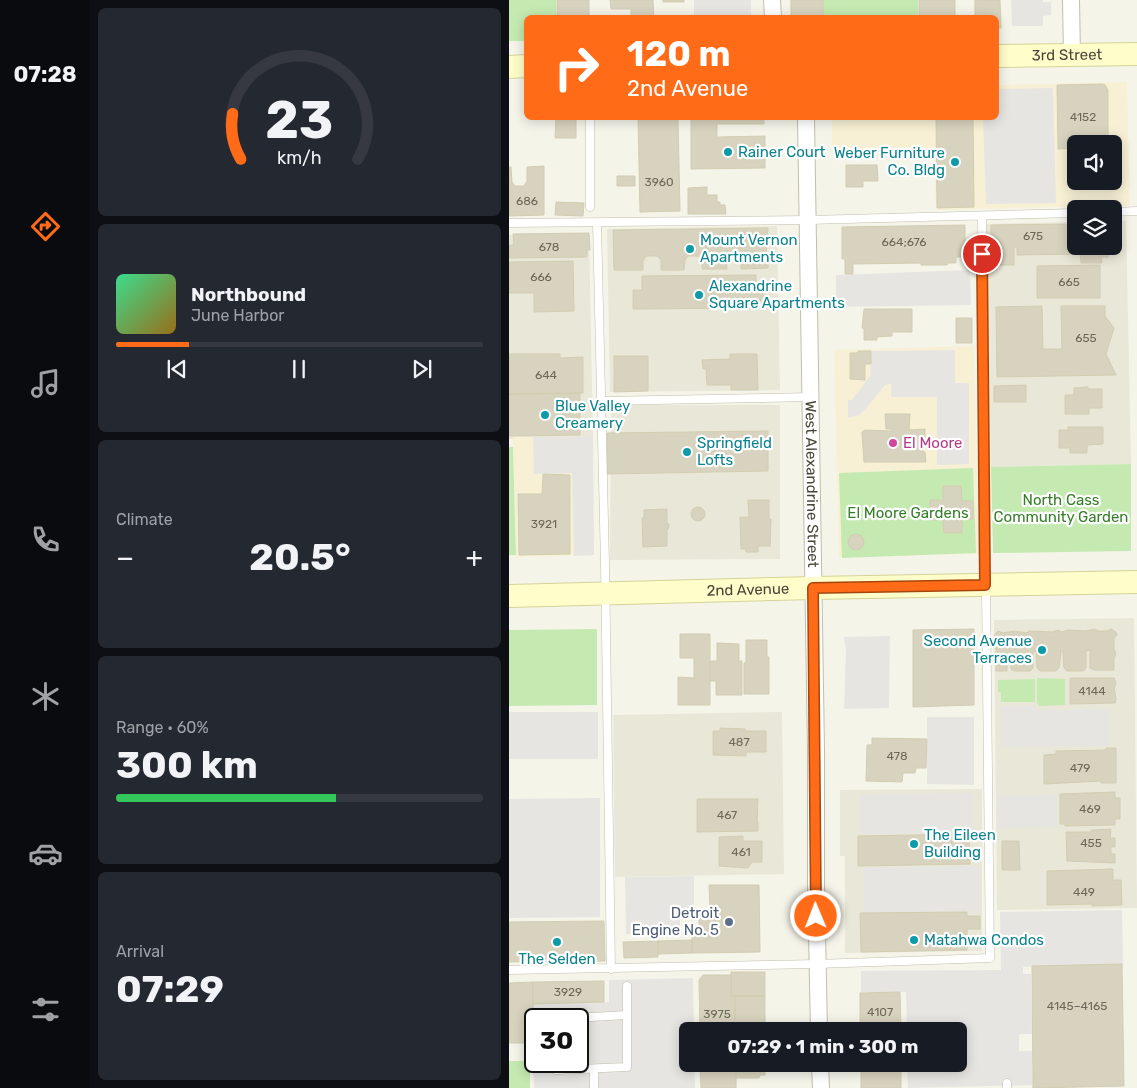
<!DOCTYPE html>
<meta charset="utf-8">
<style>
:root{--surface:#171b24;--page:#242831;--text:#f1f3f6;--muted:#9ea1a6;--line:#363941;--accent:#ff6b17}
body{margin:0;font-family:Rubik,sans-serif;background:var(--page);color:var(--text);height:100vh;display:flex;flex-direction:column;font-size:19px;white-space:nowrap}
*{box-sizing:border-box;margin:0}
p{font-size:16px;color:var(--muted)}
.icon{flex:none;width:28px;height:28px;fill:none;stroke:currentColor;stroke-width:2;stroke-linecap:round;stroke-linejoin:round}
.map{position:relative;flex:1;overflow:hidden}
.side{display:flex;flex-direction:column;gap:8px;padding:8px;background:#0d0f14;width:419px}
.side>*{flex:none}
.top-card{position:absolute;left:15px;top:15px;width:475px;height:105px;border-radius:8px;box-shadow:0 2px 12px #0003;background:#ff6b17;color:#fff;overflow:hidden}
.tools{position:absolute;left:558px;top:135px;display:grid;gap:10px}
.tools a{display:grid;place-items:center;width:55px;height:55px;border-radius:8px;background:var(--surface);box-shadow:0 2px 12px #0003;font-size:25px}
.speed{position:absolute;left:15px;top:1008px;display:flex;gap:10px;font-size:25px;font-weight:700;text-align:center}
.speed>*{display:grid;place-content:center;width:65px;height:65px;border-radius:50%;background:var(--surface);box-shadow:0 2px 12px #0003;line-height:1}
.speed .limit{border:2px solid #111;border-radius:8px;background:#fff;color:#111}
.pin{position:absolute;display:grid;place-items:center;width:42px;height:42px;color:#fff;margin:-21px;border:2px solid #fff;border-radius:50%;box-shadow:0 1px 5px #0007}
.me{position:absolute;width:55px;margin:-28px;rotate:359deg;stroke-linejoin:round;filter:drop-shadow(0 0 4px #0008)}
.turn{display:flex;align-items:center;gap:18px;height:105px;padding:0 20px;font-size:22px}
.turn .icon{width:65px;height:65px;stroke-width:2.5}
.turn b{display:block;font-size:35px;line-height:42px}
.big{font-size:38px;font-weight:700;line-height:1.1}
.side .tile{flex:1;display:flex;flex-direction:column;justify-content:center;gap:8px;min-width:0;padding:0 18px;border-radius:8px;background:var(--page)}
.side .dial{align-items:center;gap:0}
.dial svg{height:130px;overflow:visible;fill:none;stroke:var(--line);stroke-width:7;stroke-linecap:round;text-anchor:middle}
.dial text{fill:var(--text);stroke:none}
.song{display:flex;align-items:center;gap:15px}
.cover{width:60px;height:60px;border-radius:8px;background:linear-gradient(135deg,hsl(150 70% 55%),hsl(40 70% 35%))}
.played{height:5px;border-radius:2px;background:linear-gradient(90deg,var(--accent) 20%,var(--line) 20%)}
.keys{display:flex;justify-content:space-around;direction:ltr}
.heat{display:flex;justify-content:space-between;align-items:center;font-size:28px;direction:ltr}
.charge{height:8px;border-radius:4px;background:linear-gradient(90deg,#34c759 60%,var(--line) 0)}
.trip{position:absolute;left:170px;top:1022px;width:288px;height:50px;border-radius:8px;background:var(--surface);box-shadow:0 2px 12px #0003;font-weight:700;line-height:50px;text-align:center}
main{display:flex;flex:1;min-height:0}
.tabs{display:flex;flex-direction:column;width:90px;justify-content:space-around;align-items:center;background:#090b0e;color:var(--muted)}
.tabs .icon{width:35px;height:35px}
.tabs .active{color:var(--accent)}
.tabs b{font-size:22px;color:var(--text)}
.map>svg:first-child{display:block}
.residential{fill:#e9e7d7}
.commercial{fill:#f7f0d4;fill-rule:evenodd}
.green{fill:#c4eab1}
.parking{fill:#e7e5e1;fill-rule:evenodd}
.building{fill:#d7d3be;stroke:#d2cdb1}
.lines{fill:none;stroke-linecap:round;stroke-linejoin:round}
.lane-casing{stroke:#c1beab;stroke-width:9}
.street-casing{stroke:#c1beab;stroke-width:18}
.secondary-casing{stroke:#d6d398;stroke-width:24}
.lane{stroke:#fff;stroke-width:8}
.street{stroke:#fff;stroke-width:16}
.secondary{stroke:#fffeca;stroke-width:22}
.route-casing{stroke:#a6460f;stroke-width:12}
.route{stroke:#ff6b17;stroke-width:9}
.culture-dot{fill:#0f9aa8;stroke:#fff;stroke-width:2}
.hotel-dot{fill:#d1479c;stroke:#fff;stroke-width:2}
.service-dot{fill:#5c6f8a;stroke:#fff;stroke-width:2}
.labels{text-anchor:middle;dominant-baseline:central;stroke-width:4.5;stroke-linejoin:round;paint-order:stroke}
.number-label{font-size:12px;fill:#6c6959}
.street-label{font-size:15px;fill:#494637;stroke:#fff}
.culture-label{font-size:15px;fill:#0d838f;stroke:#fff;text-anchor:start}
.hotel-label{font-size:15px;fill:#b23c85;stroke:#fff;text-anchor:start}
.park-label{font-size:15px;fill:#367e28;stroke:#fff}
.service-label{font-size:15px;fill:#4e5e75;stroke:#fff;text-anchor:end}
</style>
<main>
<nav class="tabs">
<b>07:28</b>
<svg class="icon active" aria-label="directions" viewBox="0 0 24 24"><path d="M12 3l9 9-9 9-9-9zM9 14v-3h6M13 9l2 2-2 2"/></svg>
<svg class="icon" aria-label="music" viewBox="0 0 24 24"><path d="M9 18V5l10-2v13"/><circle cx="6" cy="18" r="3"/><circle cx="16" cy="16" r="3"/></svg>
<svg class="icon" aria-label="phone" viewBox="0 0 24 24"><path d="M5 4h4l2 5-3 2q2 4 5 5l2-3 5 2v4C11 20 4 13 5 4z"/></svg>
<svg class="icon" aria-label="climate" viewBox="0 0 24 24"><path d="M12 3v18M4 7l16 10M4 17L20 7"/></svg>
<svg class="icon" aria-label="car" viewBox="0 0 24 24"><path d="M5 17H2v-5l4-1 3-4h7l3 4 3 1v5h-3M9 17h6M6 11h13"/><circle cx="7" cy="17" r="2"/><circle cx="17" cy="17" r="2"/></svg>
<svg class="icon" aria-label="filters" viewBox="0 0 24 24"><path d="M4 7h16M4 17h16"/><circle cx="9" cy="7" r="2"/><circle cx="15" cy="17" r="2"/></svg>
</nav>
<section class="side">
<div class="tile dial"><svg viewBox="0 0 100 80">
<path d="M14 69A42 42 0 1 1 86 69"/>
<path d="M14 69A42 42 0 0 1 9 41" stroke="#ff6b17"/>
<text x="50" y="56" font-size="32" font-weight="700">23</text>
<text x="50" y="72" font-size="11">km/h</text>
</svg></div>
<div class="tile">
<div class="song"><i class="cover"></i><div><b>Northbound</b><p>June Harbor</p></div></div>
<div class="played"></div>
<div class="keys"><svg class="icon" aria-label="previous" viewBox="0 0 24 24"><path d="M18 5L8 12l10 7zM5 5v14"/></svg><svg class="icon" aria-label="pause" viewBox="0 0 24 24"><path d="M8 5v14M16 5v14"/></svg><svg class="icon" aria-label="next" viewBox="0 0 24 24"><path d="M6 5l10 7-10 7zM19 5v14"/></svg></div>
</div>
<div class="tile"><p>Climate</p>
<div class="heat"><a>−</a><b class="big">20.5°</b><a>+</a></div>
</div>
<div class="tile"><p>Range · 60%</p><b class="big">300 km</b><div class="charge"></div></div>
<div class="tile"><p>Arrival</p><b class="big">07:29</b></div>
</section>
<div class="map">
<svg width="629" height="1088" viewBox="0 0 629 1088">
<rect width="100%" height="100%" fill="#f5f4e9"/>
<path class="residential" d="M617,221L622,464L482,467L477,224L566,222V246H604V222Z
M268,226L271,390L101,392L98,229Z
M80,233L84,437L0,439V235Z
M102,405H271V559L101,560Z
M625,618L628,908L488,910L485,620Z
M273,712L275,874L106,877L104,715Z
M473,789V951L336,953V856H331V790Z"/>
<path class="commercial" d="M618,82L621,205L427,210L425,148L323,152V118H488V85ZM566,144H604V181H566Z
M465,346L470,554L330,557L325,350Z
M4,437H84L85,555L7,557Z"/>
<path class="green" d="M0,0H47V17L18,18L17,41H0Z
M314,0H409V17H314Z
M0,447H4L7,555H0Z
M622,464V551L484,553L482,467Z
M464,468L467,553L333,558L330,473Z
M88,629V705L0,706V630Z
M528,678L556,679V705L530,706L528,702Z
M526,679V702H492V692H489V680Z
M0,1061H21V1088H0Z"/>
<path class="parking" d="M185,0H242V17H185Z
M502,0H534V2H542V15L534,16V26H503Z
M544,88L547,203L477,204L474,118H488V89Z
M461,270L462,305L327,307V275Z
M446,350V383H460V464L428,465V397H382V384L376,385L356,410L350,415L339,418V400H343L361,376L362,351Z
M24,437H84L85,555L65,556L63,473L25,474Z
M381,636L380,708L335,709L337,651L335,637Z
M492,706H525L526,710L600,709V746L492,747Z
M0,712H89V759H0Z
M418,717H465V785L418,784Z
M465,793V833L351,834V795Z
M548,795V827L489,828L488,796Z
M91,798V917L0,918V799Z
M471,866L472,911L355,913V868Z
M185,876V911L171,912V933L117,934L116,877Z
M613,910L614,966L514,967V974H522L523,1034H510V1051H523V1085L399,1088L398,1064H449V1031H398L397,992H352V971L492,970L491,912Z
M184,978L185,1031H179V1064H185L186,1088H25L23,1004L100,1002V980ZM26,1019H69V1061H26Z"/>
<path class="building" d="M48,0H80V18H48Z
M101,0H144L145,18H122V9H102Z
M154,0H175V2H154Z
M282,0H314V18H282Z
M410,0H446V18H410Z
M466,0H491L492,28H488V18H466Z
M593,84L596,85L599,90V144H566V148L549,149L548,85Z
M47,118H67V138H46Z
M129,118H169L171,211L131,212Z
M182,118H255V124H208V137L256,136V168L182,169Z
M427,118H464L465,207L428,208Z
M337,165H368L369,181H354V187H337Z
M35,166V215L0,216V167H2L3,182L6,186H15L18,181V167Z
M108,176H126V186H108Z
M198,187V195H208V202H211V205H216L217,214H179V188Z
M47,202L75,203L74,216L46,215Z
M566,224V246H599V257H592L593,263H572L571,246H567V254L508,255V247H505V265H482V225Z
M456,225V257H447V263H439L438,265H412V263L344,264V274H336V259H333V227Z
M259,228L257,255L259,257V268L232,269V258L229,255H221L217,259L218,269H193V260L189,256H179L176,260L175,270H152V260L148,256H137L134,261V270H105L104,230Z
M80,233L81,250H78V257L0,258V245H5L4,234Z
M64,261L65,311L25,312V293H0V262Z
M591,265V298H528V266Z
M247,275V283L255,282V301H247V308L124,309V290H133V276Z
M533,306L534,349H553L552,306H596V316L605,328L597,354L607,375L488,377L487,307Z
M355,309H403V332H383V336L368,337V340H355V329L353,328Z
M447,318H463V343H447Z
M349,351H362V364H356V380L341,379V353H349Z
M0,354H51V358L74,357V393L0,394Z
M221,354H248L249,390H222V385H198L197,369H194L193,360L221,359Z
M105,356H139V391L105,392Z
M517,385V402H485V386Z
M579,387V389H593V408H580V414H556V395H565V388Z
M71,393V435L0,436V394Z
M376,414H401L400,430L416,429V439H414V452H416L417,462H355L353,432L356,430L383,431V429H377Z
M559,427H594V444L578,445V453H561V448H550V430H559Z
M259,431V471L98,474V433Z
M34,474L61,475V554L10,555L9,494H33Z
M434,486H452L453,501H464V519H453V533H435L434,520H421V500H434Z
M239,500H260V519H262L261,546H249V552H237V549H232L231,517H240Z
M182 514a7 7 0 1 1 14 0a7 7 0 1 1-14 0Z
M158,509V523L160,524V528L158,530V546L134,547L133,518H135V510Z
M339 542a8 8 0 1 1 16 0a8 8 0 1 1-16 0Z
M465,629V705L404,707V630Z
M586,629L589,631H598L602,629L607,632L608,635L605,638V649L607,654L605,658V670H585L581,668V650L577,651V668L574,671H558L555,668L554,652L552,650L550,668L547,671H531L528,668L527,651L524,652V668L521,671H505L502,669L501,651L498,653V671H487V649L486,646L488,640L485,635L489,631L494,633L506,631L518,633L520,631L544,632L548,630L553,632L559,630L576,631Z
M171,634H201V705H169V677L185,678V658H171Z
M237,640H258V657H260V694H235V663L237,662Z
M208,643L230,644V661H233V695H207V681H201V661H208Z
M561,678H605L607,683L605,688L607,699L606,703L561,704Z
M211,728L236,729V731H257V752H237V756L204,755V731H211Z
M363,738L418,739L417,768H407L406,773H394L393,782L357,781L358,745H363Z
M597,748H607V783H592V781L535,784V755L547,754V751L597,750Z
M606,792V798H611V819H606V825L556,826V824H551V794Z
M188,799H249L248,822H249V831L188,832Z
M602,829L601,838H606V847H602V854H606V863L558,861L557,832H582V830Z
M460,834L461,864L349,866V836Z
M234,836V841H253V862H243L239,868L210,866V837Z
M493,841H510L511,870H493Z
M604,869V880H612L613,905L583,906V904L538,905V871Z
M200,885H250L251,952L183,953V934H190V910H201Z
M458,912V916H471V929H458V950L352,952L351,913Z
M95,921L96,961L0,962V922Z
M183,940V953L149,954V941Z
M149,941V957L115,958L114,942Z
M613,964L615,1086L524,1088L523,966Z
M222,972H256V996H222Z
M194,975H222V996H226V1031H191L190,980Z
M95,981V1002L24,1004V982Z
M24,982V1043H0V983Z
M391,992L392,1031H351V993Z
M226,996H256V1028H263L265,1031H226Z
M191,1064H227V1088H192Z
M227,1064H256V1075H251L250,1078H227Z
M352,1064H392V1088H352Z"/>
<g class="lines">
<defs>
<path id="lane" d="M81,118V207
M604,212L629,211
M0,223L299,220L566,213
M88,223L96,564L102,969
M92,401L302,397
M0,970L308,964L481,958L473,216
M46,1019L118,1015
M47,1061V1070L118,1067V986
M498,1083V1088
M85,1088V1070"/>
<g id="street">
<path d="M263,0L264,18"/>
<path d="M562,0L563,55"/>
<path id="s1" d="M297,118L307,750V884L310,1031"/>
<path d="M311,1064L312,1088"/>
</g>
<g id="secondary">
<path id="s2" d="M488,56L629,54"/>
<path d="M0,67L18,66"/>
<path id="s3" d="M0,596L305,588L629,582"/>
</g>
</defs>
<use href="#lane" class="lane-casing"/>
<use href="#street" class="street-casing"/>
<use href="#secondary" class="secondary-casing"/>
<use href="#lane" class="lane"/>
<use href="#street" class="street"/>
<use href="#secondary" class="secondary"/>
</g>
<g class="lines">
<defs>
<path id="route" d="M307,916L304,588L476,585L473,254"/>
</defs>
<use href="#route" class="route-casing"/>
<use href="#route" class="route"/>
</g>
<g class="culture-dot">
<circle cx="219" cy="152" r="5"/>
<circle cx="446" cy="162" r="5"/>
<circle cx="181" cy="249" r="5"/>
<circle cx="190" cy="295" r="5"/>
<circle cx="36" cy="415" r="5"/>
<circle cx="178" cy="452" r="5"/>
<circle cx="533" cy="650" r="5"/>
<circle cx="405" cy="844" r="5"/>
<circle cx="405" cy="940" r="5"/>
<circle cx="48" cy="942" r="5"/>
</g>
<circle class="hotel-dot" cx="384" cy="443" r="5"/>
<circle class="service-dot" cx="220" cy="922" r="5"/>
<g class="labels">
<g class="number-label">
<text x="574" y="117">4152</text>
<text x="150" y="182">3960</text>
<text x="18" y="201">686</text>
<text x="524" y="236">675</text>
<text x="395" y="242">664;676</text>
<text x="40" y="247">678</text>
<text x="32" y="277">666</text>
<text x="560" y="282">665</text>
<text x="577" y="338">655</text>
<text x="37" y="375">644</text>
<text x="35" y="524">3921</text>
<text x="583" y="691">4144</text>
<text x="230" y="742">487</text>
<text x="388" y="756">478</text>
<text x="571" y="768">479</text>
<text x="581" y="809">469</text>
<text x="218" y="815">467</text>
<text x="582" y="843">455</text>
<text x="232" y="852">461</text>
<text x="575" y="892">449</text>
<text x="59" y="992">3929</text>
<text x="568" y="1006">4145–4165</text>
<text x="371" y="1012">4107</text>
<text x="208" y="1014">3975</text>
</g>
<g class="street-label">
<text stroke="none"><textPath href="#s2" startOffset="70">3rd Street</textPath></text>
<text stroke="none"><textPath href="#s1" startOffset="366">West Alexandrine Street</textPath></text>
<text stroke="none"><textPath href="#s3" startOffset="239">2nd Avenue</textPath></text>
</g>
<g class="culture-label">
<text x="229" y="152">Rainer Court</text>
<text x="436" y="153" text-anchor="end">Weber Furniture<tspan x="436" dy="17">Co. Bldg</tspan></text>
<text x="191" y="240">Mount Vernon<tspan x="191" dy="17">Apartments</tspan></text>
<text x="200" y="286">Alexandrine<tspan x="200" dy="17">Square Apartments</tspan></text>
<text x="46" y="406">Blue Valley<tspan x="46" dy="17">Creamery</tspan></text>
<text x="188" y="443">Springfield<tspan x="188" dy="17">Lofts</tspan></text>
<text x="523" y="641" text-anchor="end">Second Avenue<tspan x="523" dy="17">Terraces</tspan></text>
<text x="415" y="835">The Eileen<tspan x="415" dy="17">Building</tspan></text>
<text x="415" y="940">Matahwa Condos</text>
<text x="48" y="959" text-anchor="middle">The Selden</text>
</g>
<g class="hotel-label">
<text x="394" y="443">El Moore</text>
</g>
<g class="park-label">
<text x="552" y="500">North Cass<tspan x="552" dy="17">Community Garden</tspan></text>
<text x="399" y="513">El Moore Gardens</text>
</g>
<g class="service-label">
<text x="210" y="913">Detroit<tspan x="210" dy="17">Engine No. 5</tspan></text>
</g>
</g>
</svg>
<div class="tools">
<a><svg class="icon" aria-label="sound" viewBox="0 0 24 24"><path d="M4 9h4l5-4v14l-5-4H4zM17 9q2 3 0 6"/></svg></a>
<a><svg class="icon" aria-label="layers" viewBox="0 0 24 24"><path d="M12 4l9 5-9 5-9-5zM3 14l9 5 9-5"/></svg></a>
</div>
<div class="speed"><div class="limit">30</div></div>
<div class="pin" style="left:473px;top:254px;background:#d93025"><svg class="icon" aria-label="arrive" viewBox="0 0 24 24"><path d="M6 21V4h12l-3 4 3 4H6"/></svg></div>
<svg class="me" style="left:307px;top:916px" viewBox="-20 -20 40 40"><circle r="17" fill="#ff6b17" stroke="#fff" stroke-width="3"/><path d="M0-11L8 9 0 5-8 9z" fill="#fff"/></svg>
<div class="trip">07:29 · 1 min · 300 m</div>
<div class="top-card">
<div class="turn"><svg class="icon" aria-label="right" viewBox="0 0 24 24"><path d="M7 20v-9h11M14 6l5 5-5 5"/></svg><div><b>120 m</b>2nd Avenue</div></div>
</div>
</div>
</main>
